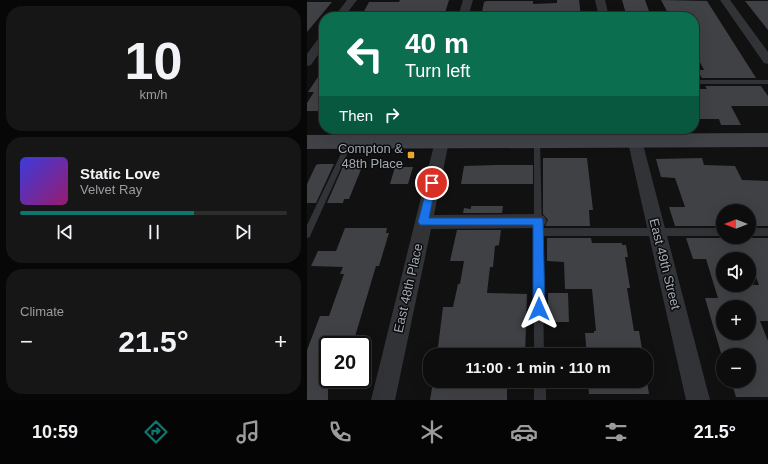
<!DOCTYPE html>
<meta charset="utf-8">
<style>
:root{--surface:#0d0d0e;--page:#161617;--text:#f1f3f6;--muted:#9a9c9e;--line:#2d2d2e;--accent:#0f766e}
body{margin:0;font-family:Arial,sans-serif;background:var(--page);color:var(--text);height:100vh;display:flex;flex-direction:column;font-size:15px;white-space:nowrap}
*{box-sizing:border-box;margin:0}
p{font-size:13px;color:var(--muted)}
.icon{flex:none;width:22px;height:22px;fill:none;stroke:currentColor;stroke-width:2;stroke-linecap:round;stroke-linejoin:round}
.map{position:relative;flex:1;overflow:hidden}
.sheet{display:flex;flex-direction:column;gap:6px;padding:6px;background:#070708;width:307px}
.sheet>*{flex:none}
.top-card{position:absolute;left:12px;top:12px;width:380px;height:122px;border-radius:16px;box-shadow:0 4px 16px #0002,0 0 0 1px var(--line);background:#0b6e4f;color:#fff;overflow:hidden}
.needle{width:26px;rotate:270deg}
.tools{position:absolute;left:409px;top:204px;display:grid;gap:8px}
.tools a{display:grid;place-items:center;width:40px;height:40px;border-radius:50%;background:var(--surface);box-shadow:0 4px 16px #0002,0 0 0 1px var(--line);font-size:20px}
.speed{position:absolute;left:12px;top:336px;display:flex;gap:8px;font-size:20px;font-weight:700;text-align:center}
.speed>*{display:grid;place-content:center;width:52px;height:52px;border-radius:50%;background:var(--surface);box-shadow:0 4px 16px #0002,0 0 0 1px var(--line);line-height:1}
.speed .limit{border:2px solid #111;border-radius:6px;background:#fff;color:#111}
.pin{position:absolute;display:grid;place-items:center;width:34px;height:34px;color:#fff;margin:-17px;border:2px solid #fff;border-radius:50%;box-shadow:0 1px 4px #0007}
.me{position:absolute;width:44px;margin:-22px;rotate:0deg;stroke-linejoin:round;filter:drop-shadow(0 0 3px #0008)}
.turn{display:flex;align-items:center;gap:14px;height:84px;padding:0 20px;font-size:18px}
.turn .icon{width:52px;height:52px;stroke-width:2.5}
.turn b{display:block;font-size:28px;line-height:34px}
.then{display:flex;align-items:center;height:38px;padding:0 20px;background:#0003;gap:8px;font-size:15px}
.big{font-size:30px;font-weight:800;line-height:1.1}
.sheet .widget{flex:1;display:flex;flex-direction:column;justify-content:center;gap:6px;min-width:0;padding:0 14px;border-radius:16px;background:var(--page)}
.sheet .dial{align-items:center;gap:0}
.dial b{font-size:52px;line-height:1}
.song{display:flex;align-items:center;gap:12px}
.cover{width:48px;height:48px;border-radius:6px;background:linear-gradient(135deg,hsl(240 70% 55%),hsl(320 70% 35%))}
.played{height:4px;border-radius:2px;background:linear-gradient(90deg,var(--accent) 65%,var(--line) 65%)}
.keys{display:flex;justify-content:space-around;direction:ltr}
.heat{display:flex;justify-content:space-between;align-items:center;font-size:22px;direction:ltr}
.trip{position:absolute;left:116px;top:348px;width:230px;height:40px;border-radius:16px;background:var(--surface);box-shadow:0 4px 16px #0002,0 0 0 1px var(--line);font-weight:800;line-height:40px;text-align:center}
.menu{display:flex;height:64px;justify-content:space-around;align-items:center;background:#050506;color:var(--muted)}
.menu .icon{width:28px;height:28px}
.menu .on{color:var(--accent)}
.menu b{font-size:18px;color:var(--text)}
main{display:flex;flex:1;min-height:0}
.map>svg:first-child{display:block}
.building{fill:#404145;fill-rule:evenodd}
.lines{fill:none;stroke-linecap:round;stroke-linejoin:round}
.lane{fill:#323337;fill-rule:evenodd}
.street{fill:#323337;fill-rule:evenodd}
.secondary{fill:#404247;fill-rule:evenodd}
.route{fill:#1a73e8;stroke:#114b97}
.poi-dot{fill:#e9a631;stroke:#0c0c0d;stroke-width:1.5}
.labels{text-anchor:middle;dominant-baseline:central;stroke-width:3;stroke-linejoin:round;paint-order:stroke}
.poi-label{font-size:13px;fill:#a2a8b2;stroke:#0c0c0d;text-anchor:end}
.street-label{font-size:13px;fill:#a2a8b2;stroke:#0c0c0d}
</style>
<main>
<section class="sheet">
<div class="widget dial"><b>10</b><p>km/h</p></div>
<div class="widget">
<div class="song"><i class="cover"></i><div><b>Static Love</b><p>Velvet Ray</p></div></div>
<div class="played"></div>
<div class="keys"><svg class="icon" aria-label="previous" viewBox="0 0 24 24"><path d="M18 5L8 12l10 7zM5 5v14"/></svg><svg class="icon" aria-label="pause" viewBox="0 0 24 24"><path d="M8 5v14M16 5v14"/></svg><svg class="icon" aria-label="next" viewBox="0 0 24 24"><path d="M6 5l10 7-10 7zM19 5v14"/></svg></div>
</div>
<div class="widget"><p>Climate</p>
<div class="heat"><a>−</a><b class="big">21.5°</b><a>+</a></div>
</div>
</section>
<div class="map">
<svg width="461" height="400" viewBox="0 0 461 400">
<rect width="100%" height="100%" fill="#111112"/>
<path class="building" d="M93,0H142L138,13L136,14L135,17H54L62,2H92Z
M250,0H272L274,17H174L177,2L180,1H226V4L250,3Z
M315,0H338L344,17H320Z
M354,0L400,1L449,78H395L390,70H397L388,53H393L387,41V17H363Z
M438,1H461V30Z
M0,2H25L0,32Z
M17,68V111H0V103L7,92H1Z
M398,86H454L461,96V106H424L434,125H414L412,119H387V89H400Z
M236,158H280L286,210H282L283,226H238L241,220L236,214Z
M395,158L397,165L428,166L435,180L461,181V226H442V211H416V226H368L362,207H378L368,178L354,177L349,159Z
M12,164H27L9,203H0V184L9,165Z
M37,164H52L51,167H55L42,199H37L36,203H20Z
M190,165H226V184H154L157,166Z
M88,167H106L101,184H83Z
M164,206H196L195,213H156L157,208L164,209Z
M38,228H80L79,233H82L72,266H69L47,340H21V400H0V350L13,316H22L37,274H33L36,267L4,266L11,251H29Z
M150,230H194L192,245L188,246L186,267H183L180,293L220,294L218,355H130L136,307H146L151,284H153L157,261H143Z
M240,238H284L285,243H315V245H319L321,257H318L323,288H320L327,331H332L336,355H280L278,333H287V331H289L285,289H258L257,262L240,261Z
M379,238H461V321H453L461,341V397H429L424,381H442V355H419L418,353H414L398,298H411L399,259H386ZM416,259H442L452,285H416ZM416,307H442V333H416Z
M241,293H261L262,322H241Z
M281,381H340L342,394H282Z
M126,382H147V384H200V400H123Z"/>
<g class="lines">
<path class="lane" d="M387,80H461V84H387Z
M228,138H232L233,140L235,228H416V236H235L237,355H227V140Z
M41,139H43L46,141L4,234L3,237L0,238V225Z
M442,228H461V236H442Z
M227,381H239V400H227Z"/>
<path class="street" d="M40,0H50L37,17H27Z
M156,0H166L161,17H151Z
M288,0H298L302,17H292Z
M413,0H423L461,52V64L457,63Z
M17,35V46L4,65L0,66V54L13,36Z
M124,129H138L142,141L127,215L231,214L237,216L240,221L237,226L231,228L124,229L88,400H64L128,141Z
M318,129H332L403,400H379Z"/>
<path class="secondary" d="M461,133V147L0,149V135Z"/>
</g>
<path class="route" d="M125,180L129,183L122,218H235L236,221L238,309L236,313L232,314L228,313L226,309V225H113L111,222L121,183Z"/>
<rect class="poi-dot" x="100" y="151" width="8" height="8" rx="2"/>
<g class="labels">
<g class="poi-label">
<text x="96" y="148">Compton &amp;<tspan x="96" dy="15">48th Place</tspan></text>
</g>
<g class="street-label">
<text transform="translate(358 264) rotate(76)">East 49th Street</text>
<text transform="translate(101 288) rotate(-77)">East 48th Place</text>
</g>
</g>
</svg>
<div class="tools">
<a><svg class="needle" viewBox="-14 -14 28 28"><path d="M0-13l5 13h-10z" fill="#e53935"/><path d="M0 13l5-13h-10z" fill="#9a9c9e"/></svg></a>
<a><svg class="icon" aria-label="sound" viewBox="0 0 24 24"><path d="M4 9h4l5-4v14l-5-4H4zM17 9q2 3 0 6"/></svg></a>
<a>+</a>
<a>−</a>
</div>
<div class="speed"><div class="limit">20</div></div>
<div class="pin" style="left:125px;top:183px;background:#d93025"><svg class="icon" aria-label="arrive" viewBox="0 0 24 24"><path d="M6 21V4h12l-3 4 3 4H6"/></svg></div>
<svg class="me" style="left:232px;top:309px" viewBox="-20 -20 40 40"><path d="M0-17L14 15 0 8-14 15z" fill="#1a73e8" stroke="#fff" stroke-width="4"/></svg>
<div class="trip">11:00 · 1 min · 110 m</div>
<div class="top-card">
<div class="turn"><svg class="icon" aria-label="left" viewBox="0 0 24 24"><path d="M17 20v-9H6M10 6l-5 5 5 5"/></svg><div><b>40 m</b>Turn left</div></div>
<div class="then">Then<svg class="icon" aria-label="right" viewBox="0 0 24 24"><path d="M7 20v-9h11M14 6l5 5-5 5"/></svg></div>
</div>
</div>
</main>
<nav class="menu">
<b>10:59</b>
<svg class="icon on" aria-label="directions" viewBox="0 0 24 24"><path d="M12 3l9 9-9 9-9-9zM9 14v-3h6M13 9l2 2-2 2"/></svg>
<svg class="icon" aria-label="music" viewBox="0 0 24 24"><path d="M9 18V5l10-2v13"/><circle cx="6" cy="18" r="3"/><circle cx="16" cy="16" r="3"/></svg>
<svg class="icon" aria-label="phone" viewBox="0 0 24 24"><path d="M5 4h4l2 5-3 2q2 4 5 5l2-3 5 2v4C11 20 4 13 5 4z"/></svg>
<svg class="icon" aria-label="climate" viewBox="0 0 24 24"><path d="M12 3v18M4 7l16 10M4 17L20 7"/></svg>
<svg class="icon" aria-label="car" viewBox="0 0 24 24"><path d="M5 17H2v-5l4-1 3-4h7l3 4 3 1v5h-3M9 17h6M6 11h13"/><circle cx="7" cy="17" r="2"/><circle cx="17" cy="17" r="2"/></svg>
<svg class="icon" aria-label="filters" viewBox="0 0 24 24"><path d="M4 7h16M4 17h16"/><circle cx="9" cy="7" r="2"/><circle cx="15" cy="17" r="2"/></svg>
<b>21.5°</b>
</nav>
